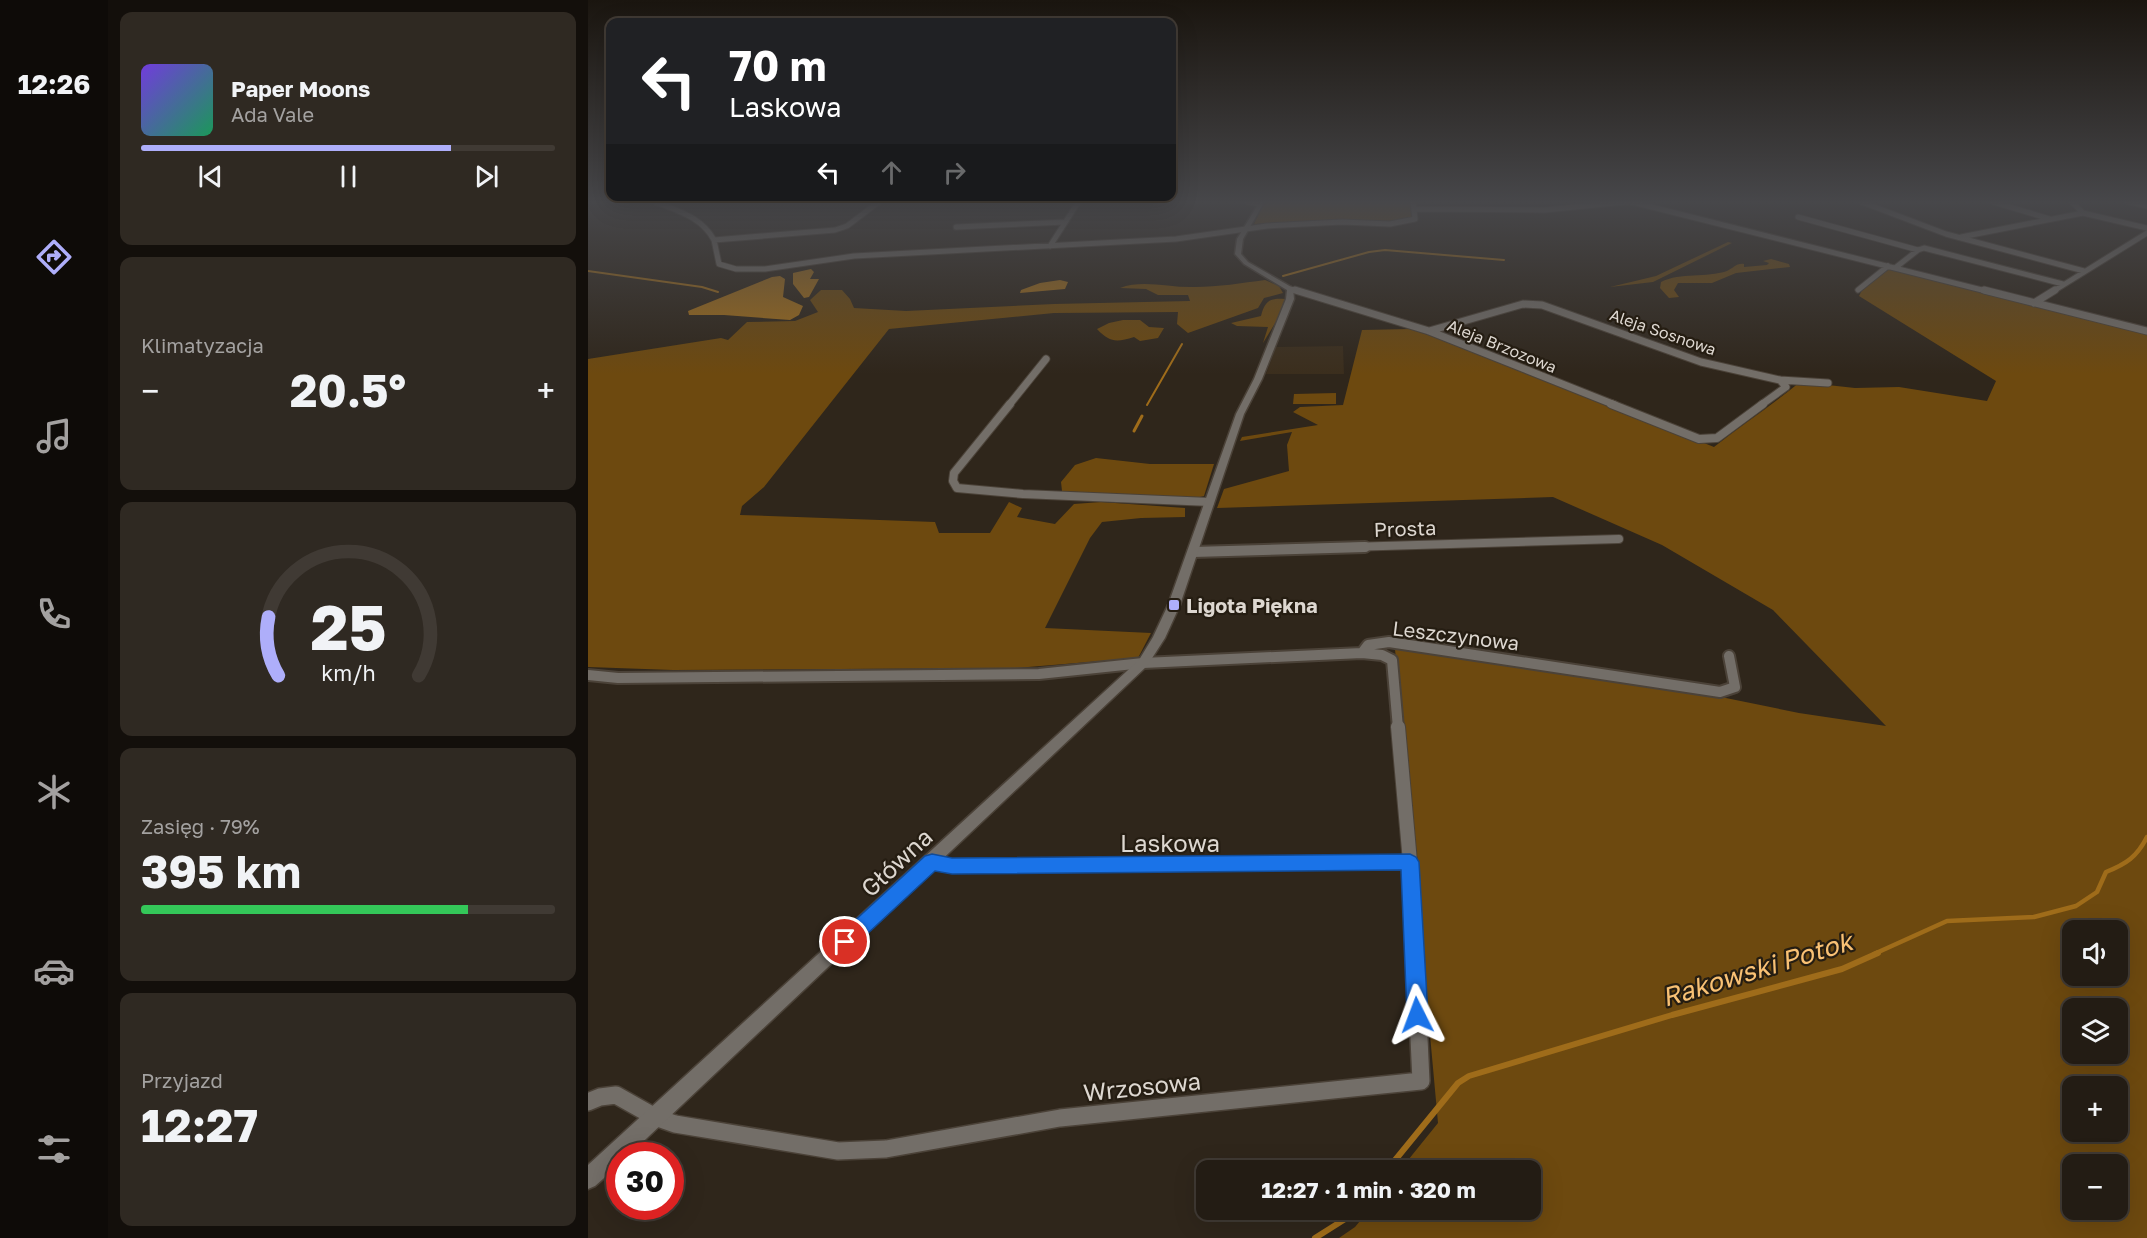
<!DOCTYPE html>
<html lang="pl">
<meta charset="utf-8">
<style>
:root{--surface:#231c14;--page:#2f2922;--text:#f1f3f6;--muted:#a3a1a0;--line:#403a34;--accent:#aeaefa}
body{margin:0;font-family:"Golos Text",sans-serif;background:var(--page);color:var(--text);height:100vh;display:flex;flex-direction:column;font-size:22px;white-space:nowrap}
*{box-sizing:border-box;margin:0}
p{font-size:20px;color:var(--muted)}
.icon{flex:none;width:33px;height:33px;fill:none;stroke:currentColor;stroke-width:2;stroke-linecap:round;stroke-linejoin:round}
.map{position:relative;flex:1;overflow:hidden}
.sheet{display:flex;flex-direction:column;gap:12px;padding:12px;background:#130f0b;width:480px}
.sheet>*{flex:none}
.top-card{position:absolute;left:18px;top:18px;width:570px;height:183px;border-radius:12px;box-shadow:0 6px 24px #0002,0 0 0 2px var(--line);background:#202124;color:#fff;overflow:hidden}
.tools{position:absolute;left:1474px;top:920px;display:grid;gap:12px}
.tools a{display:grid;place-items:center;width:66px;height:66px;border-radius:12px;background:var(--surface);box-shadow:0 6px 24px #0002,0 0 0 2px var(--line);font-size:30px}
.speed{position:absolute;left:18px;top:1142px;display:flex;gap:12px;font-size:30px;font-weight:700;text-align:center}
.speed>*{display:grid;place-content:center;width:78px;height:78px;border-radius:50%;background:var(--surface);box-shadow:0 6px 24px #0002,0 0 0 2px var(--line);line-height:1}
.speed .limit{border:9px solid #d22;background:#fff;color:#111}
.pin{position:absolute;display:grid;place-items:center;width:51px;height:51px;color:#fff;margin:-26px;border:3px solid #fff;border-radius:50%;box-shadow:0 2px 6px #0007}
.me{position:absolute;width:66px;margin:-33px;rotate:357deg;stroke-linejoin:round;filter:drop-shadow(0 0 4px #0008)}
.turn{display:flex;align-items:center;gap:21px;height:126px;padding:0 24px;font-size:27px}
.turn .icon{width:78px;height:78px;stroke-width:2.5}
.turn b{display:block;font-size:42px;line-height:51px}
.lanes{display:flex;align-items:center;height:57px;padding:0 24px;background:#0003;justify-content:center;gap:30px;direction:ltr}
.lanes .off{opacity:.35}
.big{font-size:45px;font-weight:700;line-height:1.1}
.sheet .widget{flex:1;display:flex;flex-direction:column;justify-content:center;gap:9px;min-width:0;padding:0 21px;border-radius:12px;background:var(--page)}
.sheet .dial{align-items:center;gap:0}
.dial svg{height:156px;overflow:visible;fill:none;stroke:var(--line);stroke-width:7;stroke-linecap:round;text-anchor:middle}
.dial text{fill:var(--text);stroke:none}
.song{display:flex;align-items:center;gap:18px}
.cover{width:72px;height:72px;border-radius:9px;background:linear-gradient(135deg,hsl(260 70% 55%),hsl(150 70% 35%))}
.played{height:6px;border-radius:3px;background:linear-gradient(90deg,var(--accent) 75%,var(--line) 75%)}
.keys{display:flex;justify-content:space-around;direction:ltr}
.heat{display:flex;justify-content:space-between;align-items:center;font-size:33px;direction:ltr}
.charge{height:9px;border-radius:4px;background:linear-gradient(90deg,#34c759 79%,var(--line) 0)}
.trip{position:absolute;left:608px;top:1160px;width:345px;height:60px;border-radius:12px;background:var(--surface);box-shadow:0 6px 24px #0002,0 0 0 2px var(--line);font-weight:700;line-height:60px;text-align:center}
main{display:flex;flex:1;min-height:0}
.menu{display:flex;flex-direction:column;width:108px;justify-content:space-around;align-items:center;background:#0e0b08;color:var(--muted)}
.menu .icon{width:42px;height:42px}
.menu .on{color:var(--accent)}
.menu b{font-size:27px;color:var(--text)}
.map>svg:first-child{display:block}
.built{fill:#3b2e1d}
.green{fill:#6d490f;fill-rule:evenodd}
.water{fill:#9f6c1a}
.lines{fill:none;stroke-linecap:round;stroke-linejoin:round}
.stream-far3{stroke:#9f6c1a;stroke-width:2}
.stream-far2{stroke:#9f6c1a;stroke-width:3}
.stream-far1{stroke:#9f6c1a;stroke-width:4.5}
.stream{stroke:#9f6c1a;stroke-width:6}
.minor-far5-casing{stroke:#4b4238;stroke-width:7}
.minor-far4-casing{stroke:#4b4238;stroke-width:9}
.minor-far3-casing{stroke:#4b4238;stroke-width:10}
.minor-far2-casing{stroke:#4b4238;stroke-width:14}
.minor-far1-casing{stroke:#4b4238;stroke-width:16}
.minor-casing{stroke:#4b4238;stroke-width:20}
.tertiary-casing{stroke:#4b4238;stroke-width:3}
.minor-far5{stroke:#736e68;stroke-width:5}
.minor-far4{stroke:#736e68;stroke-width:7}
.minor-far3{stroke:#736e68;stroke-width:8}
.minor-far2{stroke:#736e68;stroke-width:10}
.minor-far1{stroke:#736e68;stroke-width:14}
.minor{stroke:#736e68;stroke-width:17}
.tertiary{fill:#736e68;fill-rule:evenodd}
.route{fill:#1a73e8;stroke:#114b97;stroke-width:1.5}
.poi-dot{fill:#aeaefa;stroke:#251d12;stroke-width:2}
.labels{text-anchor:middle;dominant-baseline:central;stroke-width:4.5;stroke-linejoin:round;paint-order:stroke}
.far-street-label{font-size:16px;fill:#ddd7d0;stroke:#251d12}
.street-label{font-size:20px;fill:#ddd7d0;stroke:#251d12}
.poi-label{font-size:20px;font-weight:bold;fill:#ddd7d0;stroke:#251d12;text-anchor:start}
.near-street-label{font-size:24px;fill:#ddd7d0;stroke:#251d12}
.near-water-label{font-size:26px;font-style:italic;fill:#f9c174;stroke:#251d12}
</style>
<main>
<nav class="menu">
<b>12:26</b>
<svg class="icon on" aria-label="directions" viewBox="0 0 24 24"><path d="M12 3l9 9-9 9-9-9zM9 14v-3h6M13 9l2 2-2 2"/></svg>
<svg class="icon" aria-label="music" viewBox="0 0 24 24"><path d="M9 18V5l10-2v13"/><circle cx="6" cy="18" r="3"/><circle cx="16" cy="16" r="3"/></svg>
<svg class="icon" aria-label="phone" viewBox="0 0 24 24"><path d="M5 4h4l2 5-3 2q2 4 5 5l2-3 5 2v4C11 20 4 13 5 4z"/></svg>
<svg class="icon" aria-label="climate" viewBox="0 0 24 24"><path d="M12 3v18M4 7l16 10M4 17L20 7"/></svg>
<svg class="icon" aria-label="car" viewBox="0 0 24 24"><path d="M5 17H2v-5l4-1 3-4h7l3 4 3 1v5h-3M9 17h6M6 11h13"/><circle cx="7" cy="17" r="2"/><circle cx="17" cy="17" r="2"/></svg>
<svg class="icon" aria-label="filters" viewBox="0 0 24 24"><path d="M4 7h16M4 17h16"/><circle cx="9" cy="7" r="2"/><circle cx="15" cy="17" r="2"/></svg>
</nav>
<section class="sheet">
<div class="widget">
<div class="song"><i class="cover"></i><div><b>Paper Moons</b><p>Ada Vale</p></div></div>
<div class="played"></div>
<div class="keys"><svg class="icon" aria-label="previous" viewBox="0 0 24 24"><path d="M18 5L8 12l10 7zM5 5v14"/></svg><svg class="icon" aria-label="pause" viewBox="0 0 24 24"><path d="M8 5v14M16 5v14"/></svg><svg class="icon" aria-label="next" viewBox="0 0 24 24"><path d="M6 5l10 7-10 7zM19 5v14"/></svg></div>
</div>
<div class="widget"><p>Klimatyzacja</p>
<div class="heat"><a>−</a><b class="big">20.5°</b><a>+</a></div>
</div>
<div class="widget dial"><svg viewBox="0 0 100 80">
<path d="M14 69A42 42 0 1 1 86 69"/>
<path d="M14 69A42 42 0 0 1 9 39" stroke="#aeaefa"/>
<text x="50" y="56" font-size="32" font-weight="700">25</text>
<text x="50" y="72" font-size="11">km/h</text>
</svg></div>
<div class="widget"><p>Zasięg · 79%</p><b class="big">395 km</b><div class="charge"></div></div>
<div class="widget"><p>Przyjazd</p><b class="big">12:27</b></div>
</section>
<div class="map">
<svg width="1559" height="1238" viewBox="0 0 1559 1238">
<rect width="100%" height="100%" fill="#2f261b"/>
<path class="built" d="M755,346L756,374H678L688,347Z"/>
<path class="green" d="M677,201H821L824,217L817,222L744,220L666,224Z
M1140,242L1144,243L1065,282L1022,287L1068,276Z
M1183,259L1201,264L1202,267L1148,273L1124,283H1090L1086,290L1091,297L1081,298L1072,288L1073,282C1093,272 1118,278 1139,271C1146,268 1148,263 1156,264V267L1179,265L1181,263L1175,261Z
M1302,268L1559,333V1238H751L767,1227L782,1209H942V1170H812L850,1123L807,649L823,647L1010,672L1211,713L1298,726L1185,610L1074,545L965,497L629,508L636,489L701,471L699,445L704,432L652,441L654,437L730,425L705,412L712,407L755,405L774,330L822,329L865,343L1126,447C1154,425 1184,405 1212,382L1267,388L1311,387L1399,401L1408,381L1271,296L1274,290ZM1485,930H1530V975H1485ZM1485,1008H1530V1053H1485ZM1485,1086H1530V1131H1485ZM1485,1164H1530V1209H1485Z
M677,280L691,286L695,293L676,298L670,308L600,333L589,324L590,312L466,313L301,329L176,487L154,506L152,515L347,522L351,533H402L421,502L434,508L429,517L467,524L486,504L513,502L597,508V517L553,518L514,522L502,538L457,628L563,633L550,658L428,668L85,670L0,667V359L133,338L140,340L159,322L207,321L230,312L222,300L233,290H254L262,299L266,308L318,311L466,304L602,301L600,295H570L558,289L532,288C555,279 582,288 607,287C630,287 654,283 677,280Z
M697,299L689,320L675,343L680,327L649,326L643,323L673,316C677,301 681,298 697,299Z
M535,320H552L561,327L576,328L570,338L552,341L546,337C529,342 522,343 509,329L521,323Z
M748,393V404H705L706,394Z
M508,458L562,464H626L616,496L604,499L474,491L473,482L487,465Z"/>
<path class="water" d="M223,269L226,272L222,279H231L221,297L216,298L205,284V273Z
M192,276L197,279L195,297L215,306L211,315L202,320L136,315H101L100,311L184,277Z
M472,280L480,282L477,289L432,293L433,290L452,283Z"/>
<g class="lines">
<path class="stream-far3" d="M0,271L114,287L130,292
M695,276L781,252L797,250L916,260
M559,405L594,344"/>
<path class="stream-far2" d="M546,431L554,416"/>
<path class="stream-far1" d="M1286,954L1359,921L1446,917L1488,906L1509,892L1518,872C1538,864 1549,857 1559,837"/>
<path class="stream" d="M799,1170L870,1083L881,1076L1084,1015L1254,969L1290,953
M727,1238L765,1214L769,1209"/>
<defs>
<path id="minor-far5" d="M65,201C89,211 113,216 126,240
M173,201H271
M292,201L259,226L247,230L126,240L131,264L148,269H177L266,256L588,239L679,226L754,222L802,224L827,219L825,201
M656,201L672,204
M1040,201L1402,292
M1271,201L1358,234L1496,271
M1402,201L1462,219
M1483,201L1495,213
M1538,201L1559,206
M827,209L957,210L1046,201
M1210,217L1330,250L1336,248L1475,284
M368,227L477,222
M1373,237L1495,213L1559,228
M462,246L491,201
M1307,268L1330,250
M703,289L712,292
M1270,290L1300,266
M1464,292L1559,233"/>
<path id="minor-far4" d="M707,290L841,331
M1396,290L1559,331
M1446,303L1467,290
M841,331L1027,405
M841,331L935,304L954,305L1113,362L1192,380L1198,387L1173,405
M1192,380L1240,383
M421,405L458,359"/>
<path id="minor-far3" d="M422,404L366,473L365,481L369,488L435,494L622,502
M1023,404L1111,439L1129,438L1175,404
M728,548L1031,539"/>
<path id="minor-far2" d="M605,552L777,547
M774,653L794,655L804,660L810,728
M0,675L30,678L451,674L555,663L774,653L780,645L801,642L1132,692L1147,687L1141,656"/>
<path id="minor-far1" d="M810,727L822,862L827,954
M344,862L364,866L822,862"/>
<path id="minor" d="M0,1102L12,1097L28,1095L67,1117L87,1124L250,1151L298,1149L472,1118L833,1081L827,953"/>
<path id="tertiary" d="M672,201H677L655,239L653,254L660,262L705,288L706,299L674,379L656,414L592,605L577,638L559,666L41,1155H32V1164L7,1186L0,1189V1165L551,660L565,637L580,605L648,414L666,379L698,299L699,290L656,264L647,254L649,239Z"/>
</defs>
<use href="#minor-far5" class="minor-far5-casing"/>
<use href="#minor-far4" class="minor-far4-casing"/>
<use href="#minor-far3" class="minor-far3-casing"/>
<use href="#minor-far2" class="minor-far2-casing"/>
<use href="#minor-far1" class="minor-far1-casing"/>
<use href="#minor" class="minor-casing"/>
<use href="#tertiary" class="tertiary-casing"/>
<use href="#minor-far5" class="minor-far5"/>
<use href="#minor-far4" class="minor-far4"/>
<use href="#minor-far3" class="minor-far3"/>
<use href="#minor-far2" class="minor-far2"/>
<use href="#minor-far1" class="minor-far1"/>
<use href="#minor" class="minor"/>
<use href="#tertiary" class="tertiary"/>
</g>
<linearGradient id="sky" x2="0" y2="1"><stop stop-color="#1a150f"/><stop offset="0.54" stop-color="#47474a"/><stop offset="1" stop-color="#47474a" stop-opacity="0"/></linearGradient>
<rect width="1559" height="374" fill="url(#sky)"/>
<path class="route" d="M344,854L364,858L822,854L828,857L831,862L840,1015L837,1022L829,1025L822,1022L819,1015L813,870L364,874L347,871L264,948L257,951L251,948L248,942L251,935L337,856Z"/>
<rect class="poi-dot" x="580" y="599" width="12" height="12" rx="3"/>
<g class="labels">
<g class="far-street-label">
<text transform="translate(1075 332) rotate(19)">Aleja Sosnowa</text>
<text transform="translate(914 346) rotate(22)">Aleja Brzozowa</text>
</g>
<g class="street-label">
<text transform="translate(817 528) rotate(-2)">Prosta</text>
<text transform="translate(868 635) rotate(7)">Leszczynowa</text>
</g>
<g class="poi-label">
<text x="598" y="605">Ligota Piękna</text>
</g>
<g class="near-street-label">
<text x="582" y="842">Laskowa</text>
<text transform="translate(308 862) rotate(-43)">Główna</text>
<text transform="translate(554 1086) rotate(-6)">Wrzosowa</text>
</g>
<g class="near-water-label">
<text transform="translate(1169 969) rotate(-17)">Rakowski Potok</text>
</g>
</g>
</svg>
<div class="tools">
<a><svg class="icon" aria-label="sound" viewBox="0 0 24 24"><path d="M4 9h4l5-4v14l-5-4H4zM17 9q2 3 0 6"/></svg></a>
<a><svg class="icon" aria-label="layers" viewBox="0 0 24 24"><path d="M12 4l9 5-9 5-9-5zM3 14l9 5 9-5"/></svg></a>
<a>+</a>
<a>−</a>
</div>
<div class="speed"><div class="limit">30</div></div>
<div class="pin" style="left:257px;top:942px;background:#d93025"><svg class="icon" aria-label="arrive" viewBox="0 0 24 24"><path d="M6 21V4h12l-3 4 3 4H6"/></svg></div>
<svg class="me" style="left:829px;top:1015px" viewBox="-20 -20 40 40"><path d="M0-17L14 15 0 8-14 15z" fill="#1a73e8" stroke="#fff" stroke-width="4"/></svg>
<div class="trip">12:27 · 1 min · 320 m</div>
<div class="top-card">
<div class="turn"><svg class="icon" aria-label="left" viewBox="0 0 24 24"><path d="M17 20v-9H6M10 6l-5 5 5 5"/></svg><div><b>70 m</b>Laskowa</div></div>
<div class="lanes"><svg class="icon" aria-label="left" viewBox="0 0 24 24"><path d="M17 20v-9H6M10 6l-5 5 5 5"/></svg><svg class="icon off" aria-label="ahead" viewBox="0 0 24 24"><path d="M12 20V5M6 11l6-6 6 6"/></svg><svg class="icon off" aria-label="right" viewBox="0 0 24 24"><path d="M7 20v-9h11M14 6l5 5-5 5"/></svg></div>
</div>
</div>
</main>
